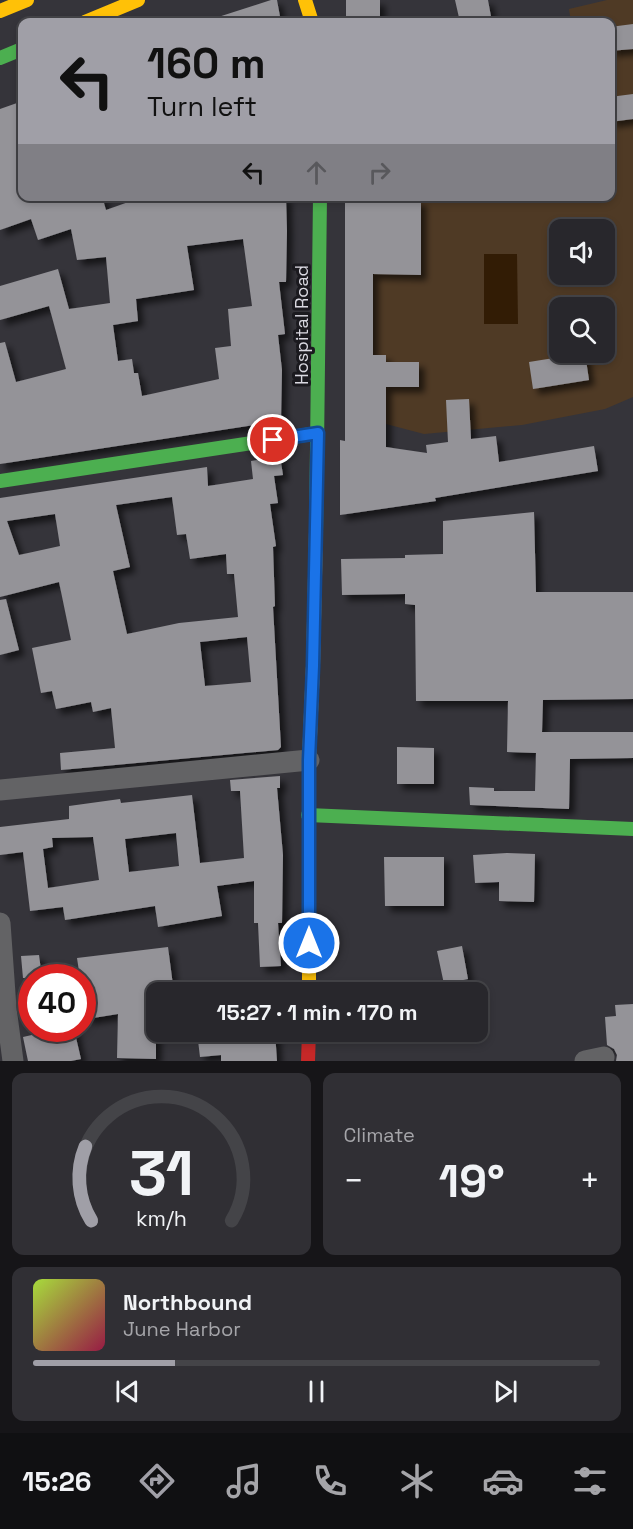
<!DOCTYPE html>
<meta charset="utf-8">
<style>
:root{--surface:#28272c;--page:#302f34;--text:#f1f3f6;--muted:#a5a5a9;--line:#444448;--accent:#a09fa7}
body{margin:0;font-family:"Space Grotesk",sans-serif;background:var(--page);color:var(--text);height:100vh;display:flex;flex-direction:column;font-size:22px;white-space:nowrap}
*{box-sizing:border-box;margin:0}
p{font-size:20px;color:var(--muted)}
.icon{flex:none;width:33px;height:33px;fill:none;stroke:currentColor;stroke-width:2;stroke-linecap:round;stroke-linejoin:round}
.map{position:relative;height:1061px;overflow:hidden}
.drawer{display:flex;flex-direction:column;gap:12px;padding:12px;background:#161518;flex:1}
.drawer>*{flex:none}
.banner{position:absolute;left:18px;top:18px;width:597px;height:183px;border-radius:12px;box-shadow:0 3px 9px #0003,0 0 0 2px var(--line);background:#a09fa7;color:#111;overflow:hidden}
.tools{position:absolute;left:549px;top:219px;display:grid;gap:12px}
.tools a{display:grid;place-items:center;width:66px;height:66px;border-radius:12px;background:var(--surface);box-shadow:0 3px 9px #0003,0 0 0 2px var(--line);font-size:30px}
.speed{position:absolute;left:18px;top:964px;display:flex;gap:12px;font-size:30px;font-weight:700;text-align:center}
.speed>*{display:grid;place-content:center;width:78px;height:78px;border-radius:50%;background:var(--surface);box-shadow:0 3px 9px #0003,0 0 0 2px var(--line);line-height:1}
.speed .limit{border:9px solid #d22;background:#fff;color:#111}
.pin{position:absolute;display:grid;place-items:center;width:51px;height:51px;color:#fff;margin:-26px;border:3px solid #fff;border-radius:50%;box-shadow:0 2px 6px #0007}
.me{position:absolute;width:66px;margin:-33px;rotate:0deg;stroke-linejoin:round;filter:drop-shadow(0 0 4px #0008)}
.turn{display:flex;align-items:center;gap:21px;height:126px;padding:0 30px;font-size:27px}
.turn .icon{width:78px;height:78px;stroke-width:2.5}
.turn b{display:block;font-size:42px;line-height:51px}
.lanes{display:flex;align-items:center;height:57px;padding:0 30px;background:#0003;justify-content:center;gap:30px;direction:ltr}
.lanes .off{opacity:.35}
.big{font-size:45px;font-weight:700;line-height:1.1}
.drawer .card{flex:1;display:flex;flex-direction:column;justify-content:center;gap:9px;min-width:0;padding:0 21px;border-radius:12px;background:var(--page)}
.drawer .dial{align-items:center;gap:0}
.dial svg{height:156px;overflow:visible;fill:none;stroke:var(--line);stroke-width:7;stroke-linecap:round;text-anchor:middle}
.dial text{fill:var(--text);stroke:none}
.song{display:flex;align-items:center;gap:18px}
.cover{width:72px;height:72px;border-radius:9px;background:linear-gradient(135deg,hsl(80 70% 55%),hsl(340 70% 35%))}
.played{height:6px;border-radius:3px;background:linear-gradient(90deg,var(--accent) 25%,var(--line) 25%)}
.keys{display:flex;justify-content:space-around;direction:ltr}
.heat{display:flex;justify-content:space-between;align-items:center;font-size:33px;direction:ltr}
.drawer .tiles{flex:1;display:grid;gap:12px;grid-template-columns:1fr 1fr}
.card:last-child{grid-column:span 2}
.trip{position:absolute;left:146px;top:982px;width:342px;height:60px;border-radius:12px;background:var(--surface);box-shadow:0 3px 9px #0003,0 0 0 2px var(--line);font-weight:700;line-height:60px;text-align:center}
.dock{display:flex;height:96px;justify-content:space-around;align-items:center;background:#101012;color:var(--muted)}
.dock .icon{width:42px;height:42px}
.dock .current{color:var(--accent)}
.dock b{font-size:27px;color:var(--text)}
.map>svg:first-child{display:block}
.green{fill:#4f3a25;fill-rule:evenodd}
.water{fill:#321c05}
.building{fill:#949398;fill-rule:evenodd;filter:url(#shadow)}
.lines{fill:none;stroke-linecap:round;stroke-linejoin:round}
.street{stroke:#636365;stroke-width:21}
.fast{stroke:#4caf50;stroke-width:14}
.slow{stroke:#ffc107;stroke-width:14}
.jam{stroke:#c62828;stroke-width:14}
.route-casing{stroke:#114b97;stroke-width:15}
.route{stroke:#1a73e8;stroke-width:10}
.labels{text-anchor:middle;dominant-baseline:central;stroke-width:6;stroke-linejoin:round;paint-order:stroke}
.street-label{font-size:18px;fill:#dad9e1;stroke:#1b1a1f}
</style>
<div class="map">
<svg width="633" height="1061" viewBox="0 0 633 1061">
<defs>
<filter id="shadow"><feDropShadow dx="5.5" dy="5.5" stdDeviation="3" flood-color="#0009"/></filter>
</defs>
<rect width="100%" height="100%" fill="#35343a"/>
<path class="green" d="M607,0H633V397L605,409L522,425L424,434L386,424H345L379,196H610V22H571L569,9ZM560,230H604V274H560ZM560,308H604V352H560Z"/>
<path class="water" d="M484,254H517L518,324H484Z"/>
<path class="building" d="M271,0H277L281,22H213L212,19Z
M346,0H380V22H346Z
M455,0H488L492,22H460Z
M633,24V49L610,51V27Z
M633,94V119L610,122V97Z
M17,103L22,120V196H102L106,210L145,196H286L287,231L286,282H279L285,334L278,335L282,370L281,421L0,464V343L5,342L16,382L66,369L49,306L0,320V286L58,269L69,309L110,303L106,257L77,260L71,229L38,240L31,219L0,230V109ZM243,239L252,306L228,309L231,346L215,348L219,379L142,396L138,373H134L132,359L118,361L113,325L138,321L136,299L194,290L187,246Z
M345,196H379V199L421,200V275L373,274V355H386V362H419V387H386V447L427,453L426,445L448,442L446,400L469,399L471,439L496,436L499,462L594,446L598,471L435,498L436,501L340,515V440L345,441Z
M585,353L589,380L533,389L529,362Z
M280,456L283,475L274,476L278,503L270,504L276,546L273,547L275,606L273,607L281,747L278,750L61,770L60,753L115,748L111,708L93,712L91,702L56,709L52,691L41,693L32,648L71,640L59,582L0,597V498L207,467L208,486L253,479L251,461ZM172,497L177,535L186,534L190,559L226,554L227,574H234L238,617L179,623L127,634L113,571L130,567L116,505ZM55,514L60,546L19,555L7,521ZM247,637L251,682L205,686L200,642Z
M534,512L536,592H633V699L543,700L542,732H633V758L570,759L569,809L470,805L469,787L494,788V791H535L536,753L507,752L508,701H416L415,605L405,604V594L342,595L341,559L405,558V555L443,554V521Z
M6,599L19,650L0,655V600Z
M397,747L434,748V784H397Z
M280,776V788H277L283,855L282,923H278L281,966L260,967L258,923H254V881L217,886L222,916L158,927L155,906L65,920L63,907L30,911L23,852L0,855V827L69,819V806L120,799L121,803L192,795L200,863L244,858L240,791H231L230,780ZM176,833L179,866L129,872L125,839ZM93,837L99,880L48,888L43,849L53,847L52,838Z
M507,853L535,854L534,902L499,901V882L475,883L473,855Z
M384,857H444V906H385Z
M462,946L468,979L444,984L437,951Z
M168,947L174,993H156V1059L117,1058L118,1014L87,1019L82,991V978H80L77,958Z
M39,955L42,978H23L21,956Z
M633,1004V1061H616L617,1055L614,1049L607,1045L605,1017L616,1016L615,1005Z
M58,1029H74L81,1059L71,1061H28L23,1037Z
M197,1032H275L277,1061H221V1055L200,1057Z"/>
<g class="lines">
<path class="street" d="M0,790L309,760
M0,923L6,1008L13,1061
M585,1061L604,1057"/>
<path class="fast" d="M0,58L22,49
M0,481L318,433
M316,532L320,196
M308,815L633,829"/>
<path class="slow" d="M305,0L312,22
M0,11L27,0
M85,22L138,0
M309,993V760L313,666L316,532"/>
<path class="jam" d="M308,1061L309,1032"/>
</g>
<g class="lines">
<defs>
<path id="route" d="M273,440L318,433L313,666L309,760V943"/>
</defs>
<use href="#route" class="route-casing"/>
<use href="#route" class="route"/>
</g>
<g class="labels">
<g class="street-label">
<text transform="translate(301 325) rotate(-90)">Hospital Road</text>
</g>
</g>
</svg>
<div class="tools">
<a><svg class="icon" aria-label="sound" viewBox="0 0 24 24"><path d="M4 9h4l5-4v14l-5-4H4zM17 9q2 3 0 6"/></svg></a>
<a><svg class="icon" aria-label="search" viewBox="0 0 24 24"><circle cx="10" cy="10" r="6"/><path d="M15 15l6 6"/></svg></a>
</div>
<div class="speed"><div class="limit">40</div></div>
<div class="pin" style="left:273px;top:440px;background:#d93025"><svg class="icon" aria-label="arrive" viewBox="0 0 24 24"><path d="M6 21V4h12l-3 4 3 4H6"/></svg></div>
<svg class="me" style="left:309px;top:943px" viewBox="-20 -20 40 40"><circle r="17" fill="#1a73e8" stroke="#fff" stroke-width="3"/><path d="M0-11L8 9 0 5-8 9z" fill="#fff"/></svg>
<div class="trip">15:27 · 1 min · 170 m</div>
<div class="banner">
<div class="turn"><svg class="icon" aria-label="left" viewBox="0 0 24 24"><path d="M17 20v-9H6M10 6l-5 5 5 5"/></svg><div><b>160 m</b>Turn left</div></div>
<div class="lanes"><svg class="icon" aria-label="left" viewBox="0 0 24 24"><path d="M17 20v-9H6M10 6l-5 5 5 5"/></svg><svg class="icon off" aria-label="ahead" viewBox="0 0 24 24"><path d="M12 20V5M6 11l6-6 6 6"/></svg><svg class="icon off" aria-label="right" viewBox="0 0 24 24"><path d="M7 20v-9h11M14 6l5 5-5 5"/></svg></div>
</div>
</div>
<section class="drawer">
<div class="tiles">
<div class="card dial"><svg viewBox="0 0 100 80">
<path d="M14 69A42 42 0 1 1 86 69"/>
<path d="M14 69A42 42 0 0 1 11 31" stroke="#a09fa7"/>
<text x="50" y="56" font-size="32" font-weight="700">31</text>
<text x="50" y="72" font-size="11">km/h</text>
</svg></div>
<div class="card"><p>Climate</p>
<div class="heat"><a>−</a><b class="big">19°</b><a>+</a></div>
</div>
<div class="card">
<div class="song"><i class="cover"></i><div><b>Northbound</b><p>June Harbor</p></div></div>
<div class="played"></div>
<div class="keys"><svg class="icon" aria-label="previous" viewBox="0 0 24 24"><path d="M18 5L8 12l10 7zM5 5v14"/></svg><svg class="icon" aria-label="pause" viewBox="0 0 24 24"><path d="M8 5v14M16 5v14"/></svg><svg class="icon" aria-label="next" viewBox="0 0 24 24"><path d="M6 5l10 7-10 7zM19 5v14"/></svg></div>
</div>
</div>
</section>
<nav class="dock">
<b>15:26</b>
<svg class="icon current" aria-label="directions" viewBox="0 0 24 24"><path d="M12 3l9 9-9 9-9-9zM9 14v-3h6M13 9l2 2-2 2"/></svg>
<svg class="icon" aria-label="music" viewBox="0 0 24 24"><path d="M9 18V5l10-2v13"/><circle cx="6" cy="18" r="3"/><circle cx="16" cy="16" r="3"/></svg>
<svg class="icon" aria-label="phone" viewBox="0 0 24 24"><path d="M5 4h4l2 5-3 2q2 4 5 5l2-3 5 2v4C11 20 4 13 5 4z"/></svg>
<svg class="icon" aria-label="climate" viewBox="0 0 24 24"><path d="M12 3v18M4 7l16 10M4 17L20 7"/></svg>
<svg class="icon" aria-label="car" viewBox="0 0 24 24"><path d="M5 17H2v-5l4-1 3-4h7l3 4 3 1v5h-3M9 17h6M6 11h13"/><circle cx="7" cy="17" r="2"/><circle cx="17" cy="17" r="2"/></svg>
<svg class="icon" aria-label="filters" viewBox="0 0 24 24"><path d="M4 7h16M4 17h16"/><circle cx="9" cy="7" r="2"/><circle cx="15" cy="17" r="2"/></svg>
</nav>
